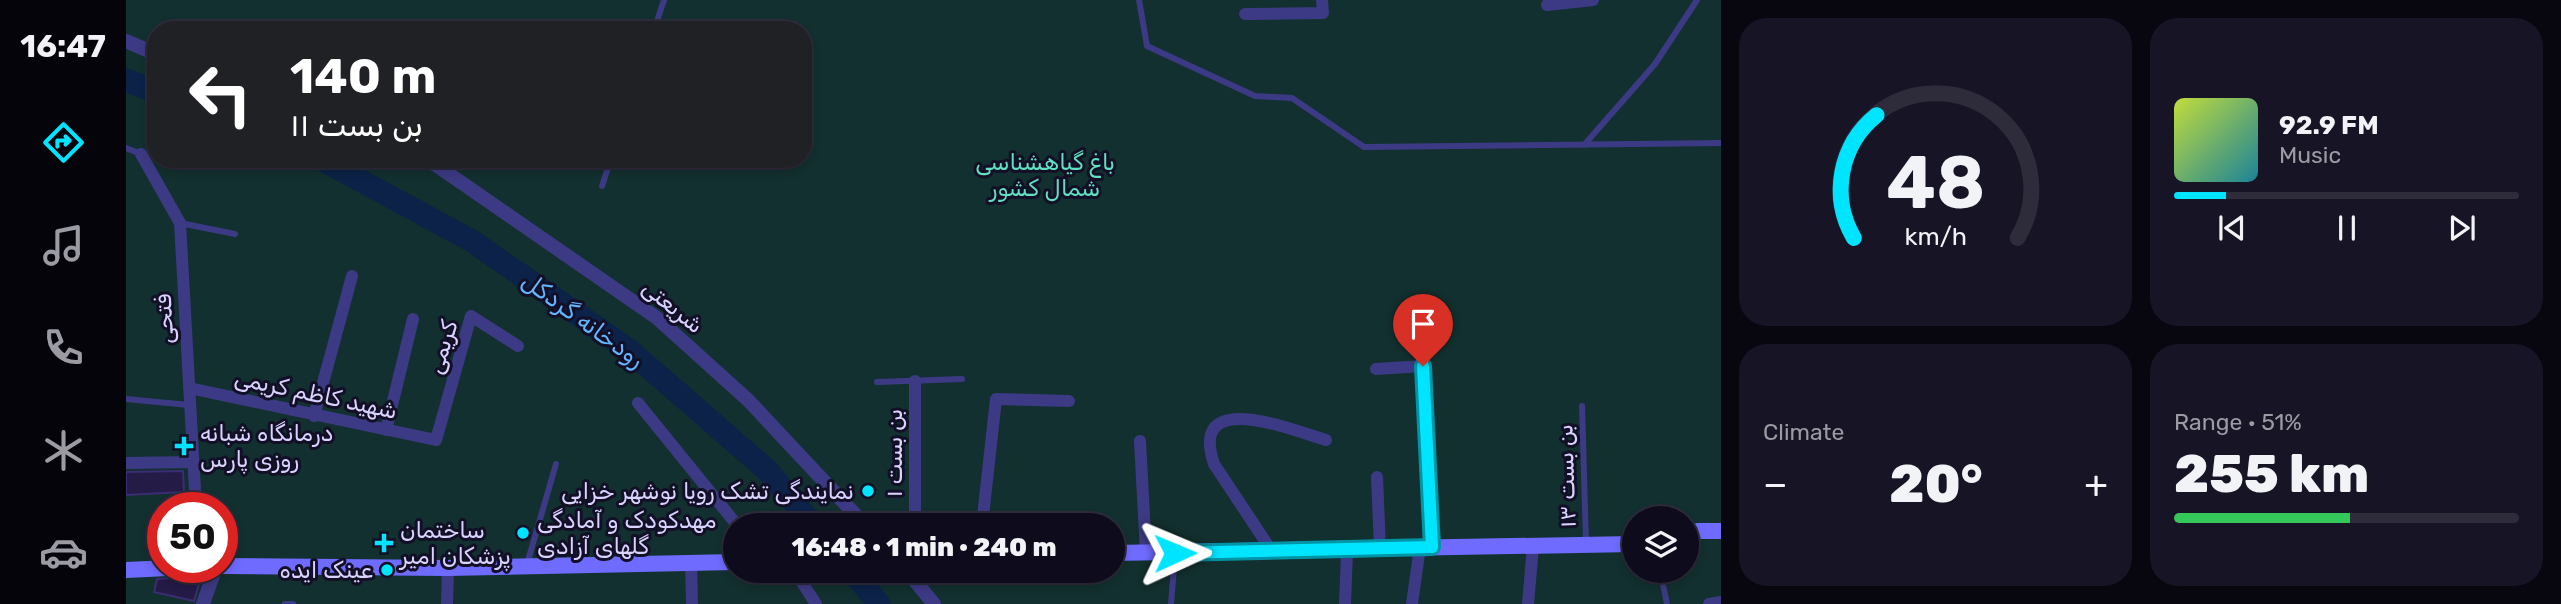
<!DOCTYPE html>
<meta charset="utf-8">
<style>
:root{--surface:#0e0b1c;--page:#171425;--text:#f1f3f6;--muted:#9b9ba3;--line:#2e2b3b;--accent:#00e5ff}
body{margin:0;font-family:Rubik,Cairo,sans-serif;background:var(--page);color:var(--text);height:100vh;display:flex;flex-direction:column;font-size:26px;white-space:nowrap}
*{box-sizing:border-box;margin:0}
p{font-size:23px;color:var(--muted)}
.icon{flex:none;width:38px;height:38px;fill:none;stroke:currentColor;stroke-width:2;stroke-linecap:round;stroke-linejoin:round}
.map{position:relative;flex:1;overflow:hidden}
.sheet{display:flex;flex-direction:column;gap:18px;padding:18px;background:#08060f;width:840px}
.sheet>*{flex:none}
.banner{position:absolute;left:21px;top:21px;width:665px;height:147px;border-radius:28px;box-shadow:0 4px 10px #0003,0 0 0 2px var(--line);background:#202124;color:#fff;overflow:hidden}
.fabs{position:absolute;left:1496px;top:506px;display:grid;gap:14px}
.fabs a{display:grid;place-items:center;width:77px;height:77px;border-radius:50%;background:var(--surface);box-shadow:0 4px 10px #0003,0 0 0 2px var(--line);font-size:35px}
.speed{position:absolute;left:21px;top:492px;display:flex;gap:14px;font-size:35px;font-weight:700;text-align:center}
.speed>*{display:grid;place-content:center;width:91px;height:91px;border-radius:50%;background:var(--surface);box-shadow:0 4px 10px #0003,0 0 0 2px var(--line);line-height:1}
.speed .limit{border:10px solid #d22;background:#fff;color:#111}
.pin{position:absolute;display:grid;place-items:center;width:60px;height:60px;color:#fff;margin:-72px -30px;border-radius:50% 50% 50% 0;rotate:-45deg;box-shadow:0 0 7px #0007}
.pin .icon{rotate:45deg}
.me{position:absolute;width:77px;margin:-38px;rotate:89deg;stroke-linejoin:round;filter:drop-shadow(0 0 5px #0008)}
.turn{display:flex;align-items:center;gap:24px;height:147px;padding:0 28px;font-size:32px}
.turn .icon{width:91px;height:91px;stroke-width:2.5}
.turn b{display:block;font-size:49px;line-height:60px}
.big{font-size:52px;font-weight:800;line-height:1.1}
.sheet .tile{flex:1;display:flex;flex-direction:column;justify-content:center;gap:10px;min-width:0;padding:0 24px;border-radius:28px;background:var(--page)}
.sheet .dial{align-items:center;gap:0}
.dial svg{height:182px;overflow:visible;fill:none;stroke:var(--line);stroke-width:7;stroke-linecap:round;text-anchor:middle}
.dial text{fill:var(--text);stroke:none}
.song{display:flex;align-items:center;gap:21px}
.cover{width:84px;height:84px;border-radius:10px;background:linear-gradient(135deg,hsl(70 70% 55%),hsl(190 70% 35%))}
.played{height:7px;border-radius:4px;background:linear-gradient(90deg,var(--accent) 15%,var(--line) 15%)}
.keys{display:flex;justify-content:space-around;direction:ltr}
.heat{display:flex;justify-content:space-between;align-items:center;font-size:38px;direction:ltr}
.charge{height:10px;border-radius:5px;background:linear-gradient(90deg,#34c759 51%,var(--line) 0)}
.sheet .tiles{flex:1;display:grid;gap:18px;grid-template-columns:repeat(2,1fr)}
.trip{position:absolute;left:597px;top:513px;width:402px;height:70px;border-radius:35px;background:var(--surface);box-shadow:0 4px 10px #0003,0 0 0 2px var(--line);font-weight:800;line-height:70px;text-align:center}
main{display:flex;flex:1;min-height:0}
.dock{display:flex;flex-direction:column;width:126px;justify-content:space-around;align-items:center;background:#06040b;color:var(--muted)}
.dock .icon{width:49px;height:49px}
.dock .active{color:var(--accent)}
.dock b{font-size:32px;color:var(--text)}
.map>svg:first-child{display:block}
.green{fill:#12302f;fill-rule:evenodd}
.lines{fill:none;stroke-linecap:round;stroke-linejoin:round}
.river{stroke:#0c2248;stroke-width:23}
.building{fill:#241b47;stroke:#3b2d73;stroke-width:2}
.service{stroke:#3d3a85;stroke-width:6}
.minor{stroke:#3d3a85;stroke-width:12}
.tertiary{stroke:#3d3a85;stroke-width:14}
.secondary{stroke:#6f6bff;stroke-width:16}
.route-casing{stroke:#0095a6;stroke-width:18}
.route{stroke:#00e5ff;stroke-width:12}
.poi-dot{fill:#00e5ff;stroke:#130f26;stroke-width:2.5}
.labels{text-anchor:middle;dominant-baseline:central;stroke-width:6;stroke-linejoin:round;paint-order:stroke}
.park-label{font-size:23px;fill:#5fe0c0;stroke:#130f26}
.street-label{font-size:23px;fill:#d9d4ff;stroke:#130f26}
.poi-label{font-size:23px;fill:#d9d4ff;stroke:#130f26;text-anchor:start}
.water-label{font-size:24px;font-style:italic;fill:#62b6ff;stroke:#130f26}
</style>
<main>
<nav class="dock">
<b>16:47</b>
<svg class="icon active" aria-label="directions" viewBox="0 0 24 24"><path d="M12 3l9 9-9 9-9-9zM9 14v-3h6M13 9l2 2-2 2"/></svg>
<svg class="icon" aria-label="music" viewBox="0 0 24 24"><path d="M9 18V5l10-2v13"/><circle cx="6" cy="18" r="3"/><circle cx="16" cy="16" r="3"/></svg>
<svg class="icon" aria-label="phone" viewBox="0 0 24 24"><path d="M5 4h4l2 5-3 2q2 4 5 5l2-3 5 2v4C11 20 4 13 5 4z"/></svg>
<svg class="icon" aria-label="climate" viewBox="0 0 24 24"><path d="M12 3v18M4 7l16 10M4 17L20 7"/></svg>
<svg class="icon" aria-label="car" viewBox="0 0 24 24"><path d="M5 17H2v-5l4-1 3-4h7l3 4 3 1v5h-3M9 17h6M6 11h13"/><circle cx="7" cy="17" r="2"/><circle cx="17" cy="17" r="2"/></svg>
</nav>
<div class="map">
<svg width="1595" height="604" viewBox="0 0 1595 604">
<rect width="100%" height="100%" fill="#130f26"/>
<path class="green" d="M0,0H1595V604H0ZM30,30H677V159H30ZM37,508H96V567H37ZM1508,518H1561V570H1508ZM609,525H987V570H609Z"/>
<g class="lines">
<path class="river" d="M0,80L30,92
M195,159L346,241L503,350L641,470L687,525
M725,570L753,604"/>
</g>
<path class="building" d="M57,471L58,492L0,495V472Z
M67,577L73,584L68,601L28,592L31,579Z"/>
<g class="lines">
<path class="service" d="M1013,0L1021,46L1129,96L1166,98L1238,147L1595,143
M528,30L538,0
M1458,145L1529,64L1571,0
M0,148L15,154
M476,186L485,159
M54,223L109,234
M751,382L836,379
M0,399L63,405
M1456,406L1460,543
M401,564L430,464
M1534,570L1541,604
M159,604H167
M1045,604L1049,555"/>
<path class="minor" d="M1421,5L1467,0
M1119,14L1197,13L1196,0
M15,154L54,223L70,508
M1295,331L1297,366
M1250,369L1297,366L1306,547
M789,381V525
M63,388L310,440L345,316L392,346
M512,403L611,525
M188,416L226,276
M260,430L287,319
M1014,441L1020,553
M1,463L67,462
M1251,477L1254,549
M856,525L870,399L943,401
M1145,550L1088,464C1062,387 1166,430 1200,440
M565,563L566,604
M668,570L690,604
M321,604L322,568
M1219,604L1221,551
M1286,604L1294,547
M1402,604L1407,546
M1583,604L1595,602"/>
<path class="tertiary" d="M0,41L30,54
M296,159L310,165L531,318L622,400L739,525
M780,570L808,604
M77,604L90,567"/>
<path class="secondary" d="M1561,534L1571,531H1595
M987,553L1508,544
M96,566L322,568L609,562
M0,570L63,567"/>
</g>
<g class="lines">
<defs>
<path id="route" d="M1049,553L1306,547L1297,366"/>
</defs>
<use href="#route" class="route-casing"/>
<use href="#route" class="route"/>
</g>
<g class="poi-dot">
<path d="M54.5 435.5h7v7h7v7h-7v7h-7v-7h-7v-7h7z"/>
<circle cx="742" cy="491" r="7"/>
<circle cx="397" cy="533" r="7"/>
<path d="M254.5 532.5h7v7h7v7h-7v7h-7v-7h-7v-7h7z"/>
<circle cx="261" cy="570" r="7"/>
</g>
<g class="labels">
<g class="park-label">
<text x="919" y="162">باغ گیاهشناسی<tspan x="919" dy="26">شمال کشور</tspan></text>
</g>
<g class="street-label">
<text transform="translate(547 306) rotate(39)">شریعتی</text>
<text transform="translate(38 319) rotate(-93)">فتحی</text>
<text transform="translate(316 347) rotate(-72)">کریمی</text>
<text transform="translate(190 394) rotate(12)">شهید کاظم کریمی</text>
<text transform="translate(768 453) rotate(-90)">بن بست ۱</text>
<text transform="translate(1440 476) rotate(-92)">بن بست ۱۳</text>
</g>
<g class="poi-label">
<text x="74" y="433">درمانگاه شبانه<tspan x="74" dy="26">روزی پارس</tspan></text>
<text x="728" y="491" text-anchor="end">نمایندگی تشک رویا نوشهر خزایی</text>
<text x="411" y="520">مهدکودک و آمادگی<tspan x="411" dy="26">گلهای آزادی</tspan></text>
<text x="274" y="530">ساختمان<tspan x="274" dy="26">پزشکان امیر</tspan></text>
<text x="247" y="570" text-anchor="end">عینک ایده</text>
</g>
<g class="water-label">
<text transform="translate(457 320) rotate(36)">رودخانه گردکل</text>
</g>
</g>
</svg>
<div class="fabs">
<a><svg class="icon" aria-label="layers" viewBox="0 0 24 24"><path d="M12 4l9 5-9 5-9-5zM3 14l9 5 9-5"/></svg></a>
</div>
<div class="speed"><div class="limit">50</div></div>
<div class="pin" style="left:1297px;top:366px;background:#d93025"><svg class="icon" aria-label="arrive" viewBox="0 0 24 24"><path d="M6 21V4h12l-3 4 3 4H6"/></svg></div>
<svg class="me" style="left:1049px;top:553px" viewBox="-20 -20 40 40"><path d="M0-17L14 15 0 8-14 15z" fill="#00e5ff" stroke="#fff" stroke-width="4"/></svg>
<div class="trip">16:48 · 1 min · 240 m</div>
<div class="banner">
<div class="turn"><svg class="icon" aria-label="left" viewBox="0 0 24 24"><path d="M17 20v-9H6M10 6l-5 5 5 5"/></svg><div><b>140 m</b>بن بست ۱۱</div></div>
</div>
</div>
<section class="sheet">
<div class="tiles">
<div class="tile dial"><svg viewBox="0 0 100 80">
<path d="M14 69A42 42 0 1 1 86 69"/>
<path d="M14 69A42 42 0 0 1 24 15" stroke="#00e5ff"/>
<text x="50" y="56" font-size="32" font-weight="700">48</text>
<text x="50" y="72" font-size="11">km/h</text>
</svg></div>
<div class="tile">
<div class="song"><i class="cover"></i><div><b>92.9 FM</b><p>Music</p></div></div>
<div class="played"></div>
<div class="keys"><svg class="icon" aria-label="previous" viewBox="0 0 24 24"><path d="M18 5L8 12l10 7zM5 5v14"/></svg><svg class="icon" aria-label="pause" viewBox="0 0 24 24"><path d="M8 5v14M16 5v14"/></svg><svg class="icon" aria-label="next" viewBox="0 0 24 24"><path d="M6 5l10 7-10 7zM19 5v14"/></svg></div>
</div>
<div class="tile"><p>Climate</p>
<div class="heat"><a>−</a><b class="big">20°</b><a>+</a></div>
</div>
<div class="tile"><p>Range · 51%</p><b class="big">255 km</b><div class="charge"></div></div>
</div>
</section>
</main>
